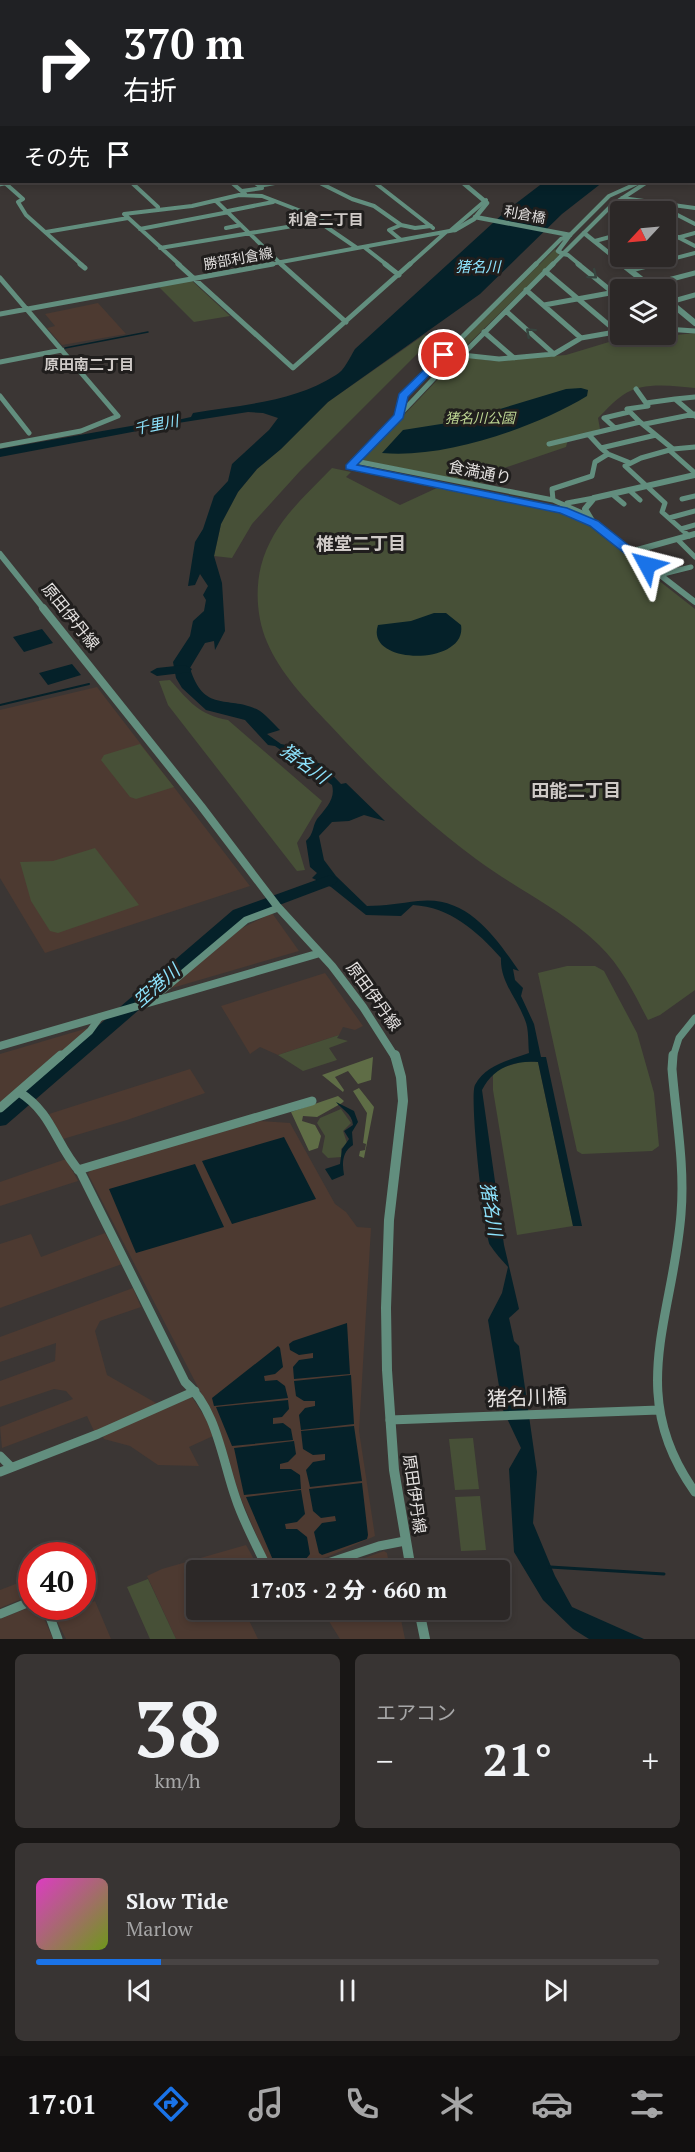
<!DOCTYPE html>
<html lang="ja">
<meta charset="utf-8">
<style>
:root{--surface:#2c2827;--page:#383433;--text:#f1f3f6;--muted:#a6a6a7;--line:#484444;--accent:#1a73e8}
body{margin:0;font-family:"PT Serif","Noto Sans JP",serif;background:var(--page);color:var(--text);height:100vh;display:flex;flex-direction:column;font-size:22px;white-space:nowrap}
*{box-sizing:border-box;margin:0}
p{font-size:20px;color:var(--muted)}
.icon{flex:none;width:33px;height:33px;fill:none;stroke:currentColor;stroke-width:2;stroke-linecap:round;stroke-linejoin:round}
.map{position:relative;height:1639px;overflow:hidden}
.side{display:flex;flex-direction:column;gap:15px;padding:15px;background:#181615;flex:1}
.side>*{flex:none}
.top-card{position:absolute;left:0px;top:0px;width:696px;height:183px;box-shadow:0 3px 9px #0003,0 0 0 2px var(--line);background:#202124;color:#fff;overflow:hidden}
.needle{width:39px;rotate:244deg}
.tools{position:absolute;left:610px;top:201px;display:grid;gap:12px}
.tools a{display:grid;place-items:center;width:66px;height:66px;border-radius:6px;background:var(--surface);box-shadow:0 3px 9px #0003,0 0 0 2px var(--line);font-size:30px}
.speed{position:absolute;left:18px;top:1542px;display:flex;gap:12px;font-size:30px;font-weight:700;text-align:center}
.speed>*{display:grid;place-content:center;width:78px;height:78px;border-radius:50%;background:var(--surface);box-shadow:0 3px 9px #0003,0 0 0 2px var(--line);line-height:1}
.speed .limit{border:9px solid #d22;background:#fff;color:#111}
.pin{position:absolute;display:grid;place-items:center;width:51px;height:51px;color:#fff;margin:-26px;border:3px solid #fff;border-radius:50%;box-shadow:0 2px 6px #0007}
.me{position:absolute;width:66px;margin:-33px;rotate:308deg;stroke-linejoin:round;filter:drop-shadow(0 0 4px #0008)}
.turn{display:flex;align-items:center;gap:21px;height:126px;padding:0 24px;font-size:27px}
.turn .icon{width:78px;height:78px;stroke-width:2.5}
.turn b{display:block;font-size:42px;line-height:51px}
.then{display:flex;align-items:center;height:57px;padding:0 24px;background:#0003;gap:12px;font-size:22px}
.big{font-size:45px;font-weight:800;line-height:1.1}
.side .tile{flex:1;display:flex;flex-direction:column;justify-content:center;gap:9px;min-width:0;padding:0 21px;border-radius:9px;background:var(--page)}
.side .dial{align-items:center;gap:0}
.dial b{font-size:78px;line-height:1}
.song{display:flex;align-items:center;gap:18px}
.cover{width:72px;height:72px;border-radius:9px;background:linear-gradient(135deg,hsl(310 70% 55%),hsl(80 70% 35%))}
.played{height:6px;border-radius:3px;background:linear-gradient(90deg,var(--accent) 20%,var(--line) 20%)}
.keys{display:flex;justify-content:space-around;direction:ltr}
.heat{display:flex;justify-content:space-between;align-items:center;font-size:33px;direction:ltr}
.side .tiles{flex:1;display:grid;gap:15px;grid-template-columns:1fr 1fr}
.tile:last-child{grid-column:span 2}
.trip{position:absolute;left:186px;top:1560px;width:324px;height:60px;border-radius:6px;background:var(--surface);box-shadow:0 3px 9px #0003,0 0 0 2px var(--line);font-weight:800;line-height:60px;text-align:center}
.menu{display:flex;height:96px;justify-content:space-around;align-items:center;background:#121010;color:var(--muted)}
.menu .icon{width:42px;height:42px}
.menu .selected{color:var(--accent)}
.menu b{font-size:27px;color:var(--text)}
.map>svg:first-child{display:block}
.industrial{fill:#4d3a31}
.green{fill:#475037}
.forest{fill:#5f6d46}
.water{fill:#052129}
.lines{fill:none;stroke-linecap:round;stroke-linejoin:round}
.stream-far2{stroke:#052129;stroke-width:1.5}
.stream-far1{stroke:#052129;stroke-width:2}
.stream{stroke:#052129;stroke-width:3}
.river{fill:#052129;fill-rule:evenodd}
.minor-far3{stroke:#628e7e;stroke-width:4}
.minor-far2{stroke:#628e7e;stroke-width:5}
.minor-far1{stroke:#628e7e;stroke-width:7}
.minor{stroke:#628e7e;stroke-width:9}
.tertiary-far3{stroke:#628e7e;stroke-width:4.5}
.tertiary-far2{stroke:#628e7e;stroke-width:6}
.tertiary-far1{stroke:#628e7e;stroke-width:8}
.tertiary{stroke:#628e7e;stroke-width:10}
.secondary{stroke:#77bfa5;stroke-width:5}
.primary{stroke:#86e5c4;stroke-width:6}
.motorway{fill:#bcfde5;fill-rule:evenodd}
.oneway{stroke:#37453f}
.route{fill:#1a73e8;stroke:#114b97;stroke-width:1.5}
.labels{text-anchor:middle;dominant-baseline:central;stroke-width:6;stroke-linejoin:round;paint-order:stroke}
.far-street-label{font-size:14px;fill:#e3e0df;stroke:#201e1d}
.far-park-label{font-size:14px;font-style:italic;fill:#bdd593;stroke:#201e1d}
.far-neighbourhood-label{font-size:15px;font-weight:bold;fill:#cfcac7;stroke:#201e1d}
.far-water-label{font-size:15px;font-style:italic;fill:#8de3fd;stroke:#201e1d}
.street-label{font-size:16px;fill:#e3e0df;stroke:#201e1d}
.neighbourhood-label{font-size:18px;font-weight:bold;fill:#cfcac7;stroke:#201e1d}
.water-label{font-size:18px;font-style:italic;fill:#8de3fd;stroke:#201e1d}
.near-street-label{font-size:20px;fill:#e3e0df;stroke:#201e1d}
</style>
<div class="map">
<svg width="695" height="1639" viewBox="0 0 695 1639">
<rect width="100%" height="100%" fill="#3b3634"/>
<path class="industrial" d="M98,303L126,334L62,345L47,328L55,326L45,314Z
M97,687L250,886L45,953L0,878V710Z
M272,913L299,951L172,988L170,987L236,931Z
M325,973L363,1026L355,1030L343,1027L339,1035L278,1055L260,1047L250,1054L221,1006Z
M88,1028V1030L0,1105V1054Z
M190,1069L205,1093L127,1120L63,1139L49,1114Z
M260,1121L290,1123L335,1204L346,1212L357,1227L371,1228L359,1431L375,1536L327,1557L279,1567L268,1562L239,1494L219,1428L88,1174L91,1169Z
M66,1159L78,1181L0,1206V1182Z
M105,1233L122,1264L0,1308V1244L31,1234L41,1257Z
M133,1288L141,1307L100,1321L95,1331L107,1375L156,1403L155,1407L94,1431L87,1416L2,1448L0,1427L73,1399L66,1391L54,1389L0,1407V1381L55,1361L56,1343L0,1362V1337Z
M192,1397L206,1419L213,1436L189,1447L199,1466L158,1465L130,1446L104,1439L102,1435Z
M246,1545L260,1570H196V1610H244L258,1639H176L147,1576L162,1569Z
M384,1551L387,1553L390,1570H301L345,1565Z
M31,1578V1595L0,1608V1590Z
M95,1601L111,1639H66L50,1607H70L72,1610Z
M33,1606L40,1609L53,1639H0V1619Z
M322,1610H399L405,1639H340Z"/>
<path class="green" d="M555,249L559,255L453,359L445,358Z
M191,280L230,316L194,322L158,286Z
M695,333V388C674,386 642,381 623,395C614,401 606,410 598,418L600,429L568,439L566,447L501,469L479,484L361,460L443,374L464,357L493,361L566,355L609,342Z
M424,335L435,336L300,471L252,524L232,558L214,556L221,524L238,492L257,469L281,449L328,402Z
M332,468L351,472L346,477L400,505L439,487L559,513L583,521L695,609V990L660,1015L648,1020C634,993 621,966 599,945C563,910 516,889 476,859C422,819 375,774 329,724C306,700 280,673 267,642C257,619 255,590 261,566C272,524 303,498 332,468Z
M170,680C189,701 199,715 228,720L322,801L297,843L305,870L297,871L168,705L159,681Z
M140,744L174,787L136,799L130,797L101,760L104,755Z
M95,848L139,905L58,933L50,931L31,901L20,862L53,861Z
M567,966H595L604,971L637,1033L654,1093L659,1146L652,1151L582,1154L577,1151L538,973Z
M339,1035L337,1038L348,1041L329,1048L337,1060L303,1071L278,1055Z
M524,1061L538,1062L573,1226L517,1235L493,1090V1074L498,1069Z
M341,1109L351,1123L343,1131L347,1143L341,1149L342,1157L328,1158L322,1152L325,1136L317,1123L320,1118Z
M473,1438L479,1489L455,1490L449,1439Z
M480,1496L486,1550L461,1551L455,1497Z
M148,1579L176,1639H150L127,1587Z"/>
<path class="forest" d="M373,1057L371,1080L358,1084L348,1071L335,1077L344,1090L343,1092L322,1075Z
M359,1088L374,1107L364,1158L359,1156L360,1151L365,1150L366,1144L363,1143L367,1113L353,1091Z
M338,1096L344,1101L342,1103L317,1117L303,1116L302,1121L315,1125L321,1136L318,1148L309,1151L291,1112Z"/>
<path class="water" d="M544,182H603L562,214L480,294L328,402L281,449L257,469L238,492L221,524L214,556L222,583L225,631L215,650L214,641L205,643L190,668C204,715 230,694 260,711C267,716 274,724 280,730L267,734L281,744L291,746L308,760L322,764L341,784L346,783L385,821L364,815L349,821L332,822L319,836L324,860L336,876L367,906C385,906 400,903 418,901C467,895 495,936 519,971L513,969L515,980L523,988L521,996L534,1024L541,1057H546L582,1226H573L538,1062C514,1060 493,1068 482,1090L504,1245L519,1309L509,1318L514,1341L519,1346L537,1472L533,1523L555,1576L572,1607L644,1639H589L573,1629L543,1600L514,1552L509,1469L521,1448L503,1410L488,1320L502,1293L508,1267C502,1260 495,1253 490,1245C484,1233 469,1096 475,1085C485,1065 510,1060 529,1053C528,1043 529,1029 525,1020C517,998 500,982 501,958C477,931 450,907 413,905L401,916L366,915L331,887L312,878L317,873L310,867L306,841C314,834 312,827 317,819C325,809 336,799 332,785L275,746L268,745L245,720L206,710L182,688L176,678L173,662L190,636L193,621L204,611L206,600L203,595L208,586L200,574L195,585L188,586L195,542L203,529L214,496L228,481L232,464L269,430L278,418L263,413L248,412L127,431L191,417L193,413C241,405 294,402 336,375C344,371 350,357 355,349L506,211Z
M581,388L588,390L587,396C534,428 444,459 382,453L403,430L460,421L566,389Z
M434,613H446L461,625C468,666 364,666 378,625L411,621Z
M42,629L53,643L24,652L13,637Z
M72,664L81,675L48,685L39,673Z
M336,1102L354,1111L358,1122L352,1132L353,1145C342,1152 342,1163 344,1175L332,1180L325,1169L340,1164L342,1149L349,1139L344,1131L353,1125C352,1113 341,1109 336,1102Z
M284,1137L316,1199L232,1224L202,1161Z
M195,1164L224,1227L136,1253L109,1189Z
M347,1323L350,1374L294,1379L293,1367L299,1360L313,1358V1353L299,1355L290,1350L289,1344L293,1341Z
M278,1346L280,1348L283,1367L275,1374L264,1376L265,1381L277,1380L285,1386L288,1398L214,1406L212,1398Z
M351,1375L354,1424L301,1430L299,1415L305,1408L315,1406V1401H304L296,1396L294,1381Z
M288,1400L289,1409L282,1417L273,1418V1424L283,1423L291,1429L293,1440L232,1446L216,1407Z
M354,1426L362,1481L310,1487L306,1470L313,1462L325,1460V1454L313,1455L303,1449L301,1431Z
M294,1441L296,1454L288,1462L280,1464V1469H291L300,1475L301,1489L244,1495L234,1448Z
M362,1483L368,1535L367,1539L322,1555L319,1553L314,1532L322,1523L336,1521L335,1516L321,1518L313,1511L309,1489Z
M301,1490L305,1514L297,1522L285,1524L286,1529H297L307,1537L310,1554L306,1559L281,1565L273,1560L246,1497Z"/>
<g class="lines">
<path class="stream-far2" d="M0,175L2,177
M65,348L148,332"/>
<path class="stream-far1" d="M0,705L89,684"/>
<path class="stream" d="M550,1567L664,1574"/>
<path class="river" d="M45,0H53L54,1L42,2Z
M121,0H129L130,2H122Z
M223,0H239L220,2Z
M0,5H2L0,10Z
M694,30H695V34H694Z
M165,420L169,421V425L0,457V449Z
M185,665L192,669L190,672L157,676L150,672L157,668Z
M330,875L338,880L335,884L245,918L6,1125L0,1126V1110L233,910Z"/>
<path class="minor-far3" d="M158,0L160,2
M289,0L291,2
M362,0L364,2
M586,0L589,2
M133,1L140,0
M33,2L44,0
M200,2L212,0
M0,88L2,90
M131,182L158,207
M231,182L245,194
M318,182L352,199L374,206L401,225L415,228L431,226
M374,182L433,228
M5,183L23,199L18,202L26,215L82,265
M259,186L280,182
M242,191L262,188L254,182
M622,198L695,208
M216,201L282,265
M662,207L695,224
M608,209L623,212
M228,211L273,202
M401,225L389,230L401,240
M226,228L241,225
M140,229L229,212
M450,231L486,200
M666,231L695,246
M46,232L128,218
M584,233L612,205L647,182
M570,235L609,196L640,182
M595,241L621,234
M666,241L695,233
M364,247L387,265
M160,248L323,221
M180,265L124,214L192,206L239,195L262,196L306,213L357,248
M265,265L455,230
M409,265L446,232
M535,265L561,239L567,237
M552,265L563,254L568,255L580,265
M649,265L695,253"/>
<path class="minor-far2" d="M80,264L85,268
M178,264L293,368L410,264
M281,264L346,322
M385,264L399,275
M578,264L621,299
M631,270L655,264
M545,271L616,331
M0,278L118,416L81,431L0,446
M526,290L581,338
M630,290L695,273
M670,302L695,295
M544,305L621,291
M506,311L554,354
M0,314L273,264
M666,329L695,331
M484,332L514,358
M462,355L499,359L554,354L581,338L621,331
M0,362L62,350
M636,389L646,403
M0,396L29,433
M695,397L675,399L695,416
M400,414L403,396L536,264
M640,422L673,449L695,447
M645,424L695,414
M615,428L604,418L629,412
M589,435L601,448
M549,444L640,422L627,409L648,406L646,403L675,399
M673,449L641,458L625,466L665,503L662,512L689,536
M669,450L695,473
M355,461L553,500L587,515
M628,462L608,454L601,448L656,435
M350,467L439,373L462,355L553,264
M350,467L563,510L594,524
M629,490L640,500
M612,494L624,504
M682,499L695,496
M553,500L552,489L592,476L595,462L608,454
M567,503L594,498
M669,518L695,511
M681,529L695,525
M677,539L695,557
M659,575L691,567"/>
<path class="minor-far1" d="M150,1001L246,920L278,908
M60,1057L90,1031L100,1017
M673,1057L679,1038L695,1018"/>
<path class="minor" d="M673,1055L672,1069C676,1118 685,1165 681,1214C673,1318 625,1395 695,1492
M19,1092C54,1114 55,1145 81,1173L185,1382C217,1410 222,1460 236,1499C244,1523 257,1546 268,1570
M0,1108L61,1055
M78,1170L312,1101
M390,1420L659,1410
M0,1456L11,1467
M0,1472L98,1434L195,1391
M287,1570L328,1563L379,1546L405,1541
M46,1606L58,1639
M0,1614L32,1601"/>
<path class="tertiary-far3" d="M0,184L12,182
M475,217L570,235
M455,230L474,219L487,203L462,182
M570,235L558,251L563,254L584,233L624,265"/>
<path class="tertiary-far2" d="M622,264L655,290
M666,299L695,323
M695,475L594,498L585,509L594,524L695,602
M630,552L695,534
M0,554L44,609"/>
<path class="tertiary-far1" d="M43,608L201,806L277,906L332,966L363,1007L395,1057
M0,1046L320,953"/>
<path class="tertiary" d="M395,1055L401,1077L403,1101L389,1220L386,1308L387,1370L394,1470L411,1570
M419,1610L425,1639"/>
<path class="secondary" d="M58,0L60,2
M511,0L513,2"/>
<path class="primary" d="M654,2L660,0
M683,2L689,0"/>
<path class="motorway" d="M681,0L680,2H669Z
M0,163H2V167H0Z"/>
</g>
<defs><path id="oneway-chevron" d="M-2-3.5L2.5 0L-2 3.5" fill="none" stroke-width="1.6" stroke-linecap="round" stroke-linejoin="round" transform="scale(1.5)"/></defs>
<g class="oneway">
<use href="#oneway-chevron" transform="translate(593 275) rotate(40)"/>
<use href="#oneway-chevron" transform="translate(530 332) rotate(-138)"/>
</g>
<path class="route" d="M441,353L449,355L408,397L403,418L357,465L567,508L598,521L651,563V568H643L590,526L560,513L346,469V465L394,415L399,394Z"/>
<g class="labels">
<g class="far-street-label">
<text transform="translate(525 214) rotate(11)">利倉橋</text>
<text transform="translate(238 258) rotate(-10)">勝部利倉線</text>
</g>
<g class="far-park-label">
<text x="480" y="417">猪名川公園</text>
</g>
<g class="far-neighbourhood-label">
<text x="326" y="219">利倉二丁目</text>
<text x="89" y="364">原田南二丁目</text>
</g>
<g class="far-water-label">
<text x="478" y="266">猪名川</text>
<text transform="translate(156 424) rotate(-11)">千里川</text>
</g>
<g class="street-label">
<text transform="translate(480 472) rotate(11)">食満通り</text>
<text transform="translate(71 616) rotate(51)">原田伊丹線</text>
<text transform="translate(374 996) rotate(54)">原田伊丹線</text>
<text transform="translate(415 1494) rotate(82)">原田伊丹線</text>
</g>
<g class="neighbourhood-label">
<text x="361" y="543">椎堂二丁目</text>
<text x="576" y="790">田能二丁目</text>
</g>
<g class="water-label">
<text transform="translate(305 763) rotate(36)">猪名川</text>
<text transform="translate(156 985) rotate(-41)">空港川</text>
<text transform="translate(492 1209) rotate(81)">猪名川</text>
</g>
<g class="near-street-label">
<text transform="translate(527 1397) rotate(-2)">猪名川橋</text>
</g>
</g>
</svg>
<div class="tools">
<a><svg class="needle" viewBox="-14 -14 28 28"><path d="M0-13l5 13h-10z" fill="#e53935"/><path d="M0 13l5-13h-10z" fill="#a6a6a7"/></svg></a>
<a><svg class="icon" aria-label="layers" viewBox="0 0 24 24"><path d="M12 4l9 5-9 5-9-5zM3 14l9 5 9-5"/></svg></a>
</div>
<div class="speed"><div class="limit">40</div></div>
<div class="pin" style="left:444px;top:355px;background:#d93025"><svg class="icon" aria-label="arrive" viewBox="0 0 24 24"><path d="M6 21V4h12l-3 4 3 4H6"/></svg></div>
<svg class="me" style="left:647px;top:565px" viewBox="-20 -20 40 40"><path d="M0-17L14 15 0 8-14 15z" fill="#1a73e8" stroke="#fff" stroke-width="4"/></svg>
<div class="trip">17:03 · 2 分 · 660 m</div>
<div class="top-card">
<div class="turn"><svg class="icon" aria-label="right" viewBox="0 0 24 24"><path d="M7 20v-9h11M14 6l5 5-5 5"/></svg><div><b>370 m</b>右折</div></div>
<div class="then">その先<svg class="icon" aria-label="arrive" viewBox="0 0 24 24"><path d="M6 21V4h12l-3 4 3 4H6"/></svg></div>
</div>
</div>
<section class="side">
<div class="tiles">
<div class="tile dial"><b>38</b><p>km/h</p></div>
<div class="tile"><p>エアコン</p>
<div class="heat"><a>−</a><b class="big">21°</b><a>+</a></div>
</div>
<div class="tile">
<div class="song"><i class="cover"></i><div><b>Slow Tide</b><p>Marlow</p></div></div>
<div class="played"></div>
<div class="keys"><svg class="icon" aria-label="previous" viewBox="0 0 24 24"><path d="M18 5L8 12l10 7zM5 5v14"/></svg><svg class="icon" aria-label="pause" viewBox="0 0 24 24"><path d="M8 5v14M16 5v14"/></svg><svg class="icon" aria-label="next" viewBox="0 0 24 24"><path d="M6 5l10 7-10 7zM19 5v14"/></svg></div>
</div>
</div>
</section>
<nav class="menu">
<b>17:01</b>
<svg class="icon selected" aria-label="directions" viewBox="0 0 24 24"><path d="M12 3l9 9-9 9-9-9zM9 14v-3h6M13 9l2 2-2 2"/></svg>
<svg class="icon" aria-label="music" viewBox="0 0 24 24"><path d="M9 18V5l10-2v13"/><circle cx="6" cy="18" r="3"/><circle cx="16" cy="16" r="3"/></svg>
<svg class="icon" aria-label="phone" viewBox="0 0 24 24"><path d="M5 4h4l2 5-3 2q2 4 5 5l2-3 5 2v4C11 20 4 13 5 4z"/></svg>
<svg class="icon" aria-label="climate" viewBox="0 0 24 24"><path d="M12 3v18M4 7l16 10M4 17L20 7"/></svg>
<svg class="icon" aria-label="car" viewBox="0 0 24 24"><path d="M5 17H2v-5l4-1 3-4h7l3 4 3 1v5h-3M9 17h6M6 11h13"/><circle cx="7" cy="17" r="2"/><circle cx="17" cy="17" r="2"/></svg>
<svg class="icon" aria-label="filters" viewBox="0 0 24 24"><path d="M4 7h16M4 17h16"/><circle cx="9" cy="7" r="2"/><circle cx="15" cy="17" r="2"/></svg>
</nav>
